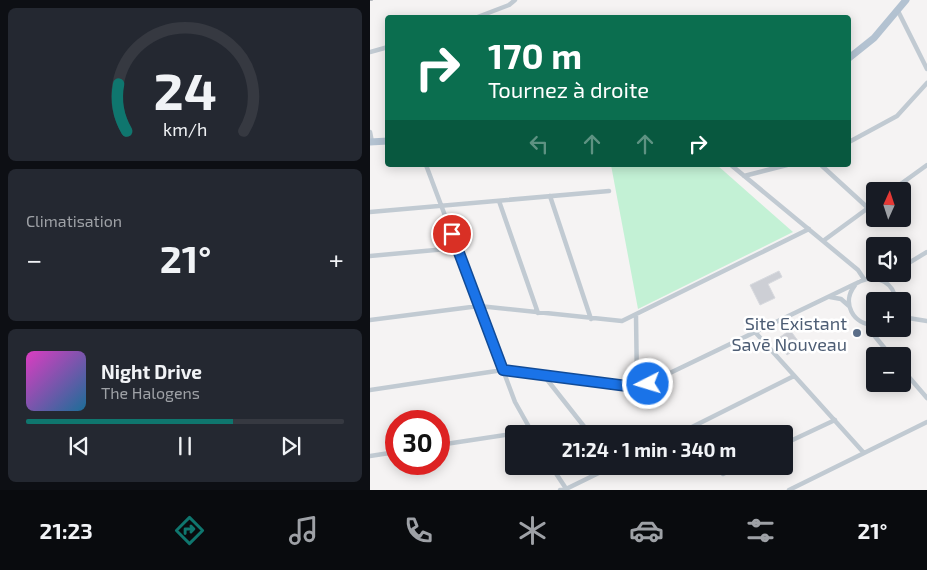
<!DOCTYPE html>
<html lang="fr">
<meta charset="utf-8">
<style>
:root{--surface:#171b24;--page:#242831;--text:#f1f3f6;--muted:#9ea1a6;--line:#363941;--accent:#0f766e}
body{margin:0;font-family:"Exo 2",sans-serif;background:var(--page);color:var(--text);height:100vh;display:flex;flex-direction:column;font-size:19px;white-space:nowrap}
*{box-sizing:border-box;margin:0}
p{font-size:16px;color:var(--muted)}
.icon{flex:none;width:28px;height:28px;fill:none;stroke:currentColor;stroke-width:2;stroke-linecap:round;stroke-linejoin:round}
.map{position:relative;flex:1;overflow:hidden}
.sheet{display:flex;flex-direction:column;gap:8px;padding:8px;background:#0d0f14;width:370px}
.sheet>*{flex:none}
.top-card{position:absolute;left:15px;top:15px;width:466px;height:152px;border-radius:5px;box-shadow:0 2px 12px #0003;background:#0b6e4f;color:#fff;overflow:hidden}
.needle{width:32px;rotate:3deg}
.fabs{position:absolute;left:496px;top:182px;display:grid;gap:10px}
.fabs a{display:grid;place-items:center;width:45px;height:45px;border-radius:5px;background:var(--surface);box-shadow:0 2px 12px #0003;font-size:25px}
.speed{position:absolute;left:15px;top:410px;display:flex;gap:10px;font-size:25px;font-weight:700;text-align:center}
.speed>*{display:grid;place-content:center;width:65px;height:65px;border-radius:50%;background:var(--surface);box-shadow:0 2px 12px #0003;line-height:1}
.speed .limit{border:8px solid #d22;background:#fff;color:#111}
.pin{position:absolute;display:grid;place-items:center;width:42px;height:42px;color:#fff;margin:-21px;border:2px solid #fff;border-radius:50%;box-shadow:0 1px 5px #0007}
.me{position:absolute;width:55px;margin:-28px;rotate:265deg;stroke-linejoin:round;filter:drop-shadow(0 0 4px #0008)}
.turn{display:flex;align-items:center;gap:18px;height:105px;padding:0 20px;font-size:22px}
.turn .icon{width:65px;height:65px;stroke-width:2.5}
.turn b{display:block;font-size:35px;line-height:42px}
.lanes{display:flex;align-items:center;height:48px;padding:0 20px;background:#0003;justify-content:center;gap:25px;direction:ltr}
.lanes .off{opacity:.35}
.big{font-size:38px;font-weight:700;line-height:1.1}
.sheet .card{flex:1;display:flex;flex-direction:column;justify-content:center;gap:8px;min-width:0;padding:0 18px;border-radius:8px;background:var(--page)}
.sheet .dial{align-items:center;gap:0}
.dial svg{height:130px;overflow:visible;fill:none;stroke:var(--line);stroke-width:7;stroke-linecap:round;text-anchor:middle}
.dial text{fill:var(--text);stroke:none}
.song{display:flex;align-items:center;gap:15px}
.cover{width:60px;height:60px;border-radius:8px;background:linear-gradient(135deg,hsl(310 70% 55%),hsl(200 70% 35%))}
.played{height:5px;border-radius:2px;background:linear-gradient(90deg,var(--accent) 65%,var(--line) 65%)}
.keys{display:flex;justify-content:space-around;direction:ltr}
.heat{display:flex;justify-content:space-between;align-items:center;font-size:28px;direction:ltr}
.trip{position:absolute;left:135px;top:425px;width:288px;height:50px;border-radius:5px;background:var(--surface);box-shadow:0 2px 12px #0003;font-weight:700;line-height:50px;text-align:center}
.tabs{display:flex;height:80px;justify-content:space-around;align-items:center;background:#090b0e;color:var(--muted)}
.tabs .icon{width:35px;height:35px}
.tabs .active{color:var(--accent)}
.tabs b{font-size:22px;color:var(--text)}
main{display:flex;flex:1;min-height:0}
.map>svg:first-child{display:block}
.green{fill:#c3f1d5}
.building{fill:#cdcfd5;stroke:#d7d9de}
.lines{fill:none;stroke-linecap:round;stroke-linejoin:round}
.minor{stroke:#c1cad2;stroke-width:4.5}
.primary{stroke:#b3c2d1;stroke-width:7}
.rail{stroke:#b5b8bd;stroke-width:2}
.route-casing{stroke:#114b97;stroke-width:12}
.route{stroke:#1a73e8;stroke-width:9}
.service-dot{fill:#5c6f8a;stroke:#fff;stroke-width:2}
.labels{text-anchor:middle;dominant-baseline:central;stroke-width:5;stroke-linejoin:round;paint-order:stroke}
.service-label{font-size:18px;fill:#4e5e75;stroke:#fff;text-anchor:end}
</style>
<main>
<section class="sheet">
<div class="card dial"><svg viewBox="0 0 100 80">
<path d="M14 69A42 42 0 1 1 86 69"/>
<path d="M14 69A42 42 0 0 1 9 40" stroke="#0f766e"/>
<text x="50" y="56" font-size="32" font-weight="700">24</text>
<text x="50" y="72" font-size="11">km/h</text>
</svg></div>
<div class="card"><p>Climatisation</p>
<div class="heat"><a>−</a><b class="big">21°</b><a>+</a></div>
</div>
<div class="card">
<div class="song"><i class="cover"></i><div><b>Night Drive</b><p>The Halogens</p></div></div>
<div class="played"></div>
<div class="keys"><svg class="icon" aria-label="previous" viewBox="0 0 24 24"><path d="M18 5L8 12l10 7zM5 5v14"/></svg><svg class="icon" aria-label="pause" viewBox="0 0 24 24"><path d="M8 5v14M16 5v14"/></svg><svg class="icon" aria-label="next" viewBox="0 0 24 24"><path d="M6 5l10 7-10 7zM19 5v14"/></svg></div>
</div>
</section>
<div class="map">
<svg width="557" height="490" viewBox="0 0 557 490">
<rect width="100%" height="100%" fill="#f5f3f3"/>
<path class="green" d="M241,165H347L423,232L268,309Z"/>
<path class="building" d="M409,271L412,277L398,284L405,298L390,305L380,285Z
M420,330L431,345L417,355L406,340Z"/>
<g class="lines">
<path class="minor" d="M528,11L557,69
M105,18L139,5L145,0
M0,52L18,47
M0,132L2,142
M479,142L527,116L557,83
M56,165L145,402L163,434
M361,165L488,270L494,279
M451,165L498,208
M374,176L417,165
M521,191L557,165
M180,196L221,319
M129,201L168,313
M0,212L239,191
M453,241L505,203
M0,256L87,248
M532,267L557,252
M491,281C508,274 524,283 526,301
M516,282L521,274
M485,285C471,303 483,325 505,325
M460,297L471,299L479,306
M266,316L267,386
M532,317L557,321
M0,320L109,306L252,321L439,229
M502,325L503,334L521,356
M385,332L494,453
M532,369L557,398
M175,377L220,434
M0,390L133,370L175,377L267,386L277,384L489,282
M308,434L424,376
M414,444L465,420
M69,445L161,431
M0,456L26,452
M181,466L197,490
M353,474L369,466
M190,490L196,489L243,466
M419,490L557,422"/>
<path class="primary" d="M479,58L504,38L536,0
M0,142L18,141"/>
<path class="rail" d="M0,0H2"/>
</g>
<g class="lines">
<defs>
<path id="route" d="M82,234L133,370L257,386L278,384"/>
</defs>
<use href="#route" class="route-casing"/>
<use href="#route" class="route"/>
</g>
<circle class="service-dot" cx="487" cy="333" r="5"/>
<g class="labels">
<g class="service-label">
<text x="477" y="323">Site Existant<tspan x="477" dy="21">Savē Nouveau</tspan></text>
</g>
</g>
</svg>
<div class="fabs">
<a><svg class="needle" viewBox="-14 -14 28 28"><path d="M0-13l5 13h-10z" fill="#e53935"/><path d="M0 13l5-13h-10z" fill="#9ea1a6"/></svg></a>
<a><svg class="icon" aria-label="sound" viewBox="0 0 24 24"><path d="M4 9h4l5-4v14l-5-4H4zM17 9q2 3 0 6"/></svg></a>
<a>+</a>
<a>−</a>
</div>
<div class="speed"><div class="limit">30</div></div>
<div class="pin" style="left:82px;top:234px;background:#d93025"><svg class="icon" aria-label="arrive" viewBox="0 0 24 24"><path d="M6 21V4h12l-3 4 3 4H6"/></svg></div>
<svg class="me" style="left:278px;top:384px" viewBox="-20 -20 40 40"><circle r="17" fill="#1a73e8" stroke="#fff" stroke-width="3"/><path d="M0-11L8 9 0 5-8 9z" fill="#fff"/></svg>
<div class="trip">21:24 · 1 min · 340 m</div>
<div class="top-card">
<div class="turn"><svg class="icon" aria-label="right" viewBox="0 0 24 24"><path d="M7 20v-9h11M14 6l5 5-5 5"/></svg><div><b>170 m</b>Tournez à droite</div></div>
<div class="lanes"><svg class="icon off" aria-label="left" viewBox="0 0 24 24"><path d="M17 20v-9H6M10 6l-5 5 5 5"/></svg><svg class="icon off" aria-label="ahead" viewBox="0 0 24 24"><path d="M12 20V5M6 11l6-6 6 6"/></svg><svg class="icon off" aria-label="ahead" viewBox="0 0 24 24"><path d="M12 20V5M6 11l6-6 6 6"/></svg><svg class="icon" aria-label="right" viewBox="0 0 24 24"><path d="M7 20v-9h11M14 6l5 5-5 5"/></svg></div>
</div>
</div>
</main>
<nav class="tabs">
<b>21:23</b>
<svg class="icon active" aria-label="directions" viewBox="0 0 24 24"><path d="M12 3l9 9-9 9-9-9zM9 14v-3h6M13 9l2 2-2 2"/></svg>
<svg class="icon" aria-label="music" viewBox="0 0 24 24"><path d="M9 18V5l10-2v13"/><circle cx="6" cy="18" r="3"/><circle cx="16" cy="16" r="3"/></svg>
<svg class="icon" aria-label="phone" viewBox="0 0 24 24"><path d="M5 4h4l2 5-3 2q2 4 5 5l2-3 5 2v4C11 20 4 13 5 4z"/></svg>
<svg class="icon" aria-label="climate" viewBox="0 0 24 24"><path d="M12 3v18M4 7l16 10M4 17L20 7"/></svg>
<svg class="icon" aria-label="car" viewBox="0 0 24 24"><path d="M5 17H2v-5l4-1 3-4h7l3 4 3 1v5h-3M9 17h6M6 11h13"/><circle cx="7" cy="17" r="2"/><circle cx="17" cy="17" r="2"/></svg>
<svg class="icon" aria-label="filters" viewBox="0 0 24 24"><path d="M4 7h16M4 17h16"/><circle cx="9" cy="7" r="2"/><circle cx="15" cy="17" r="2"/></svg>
<b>21°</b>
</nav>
